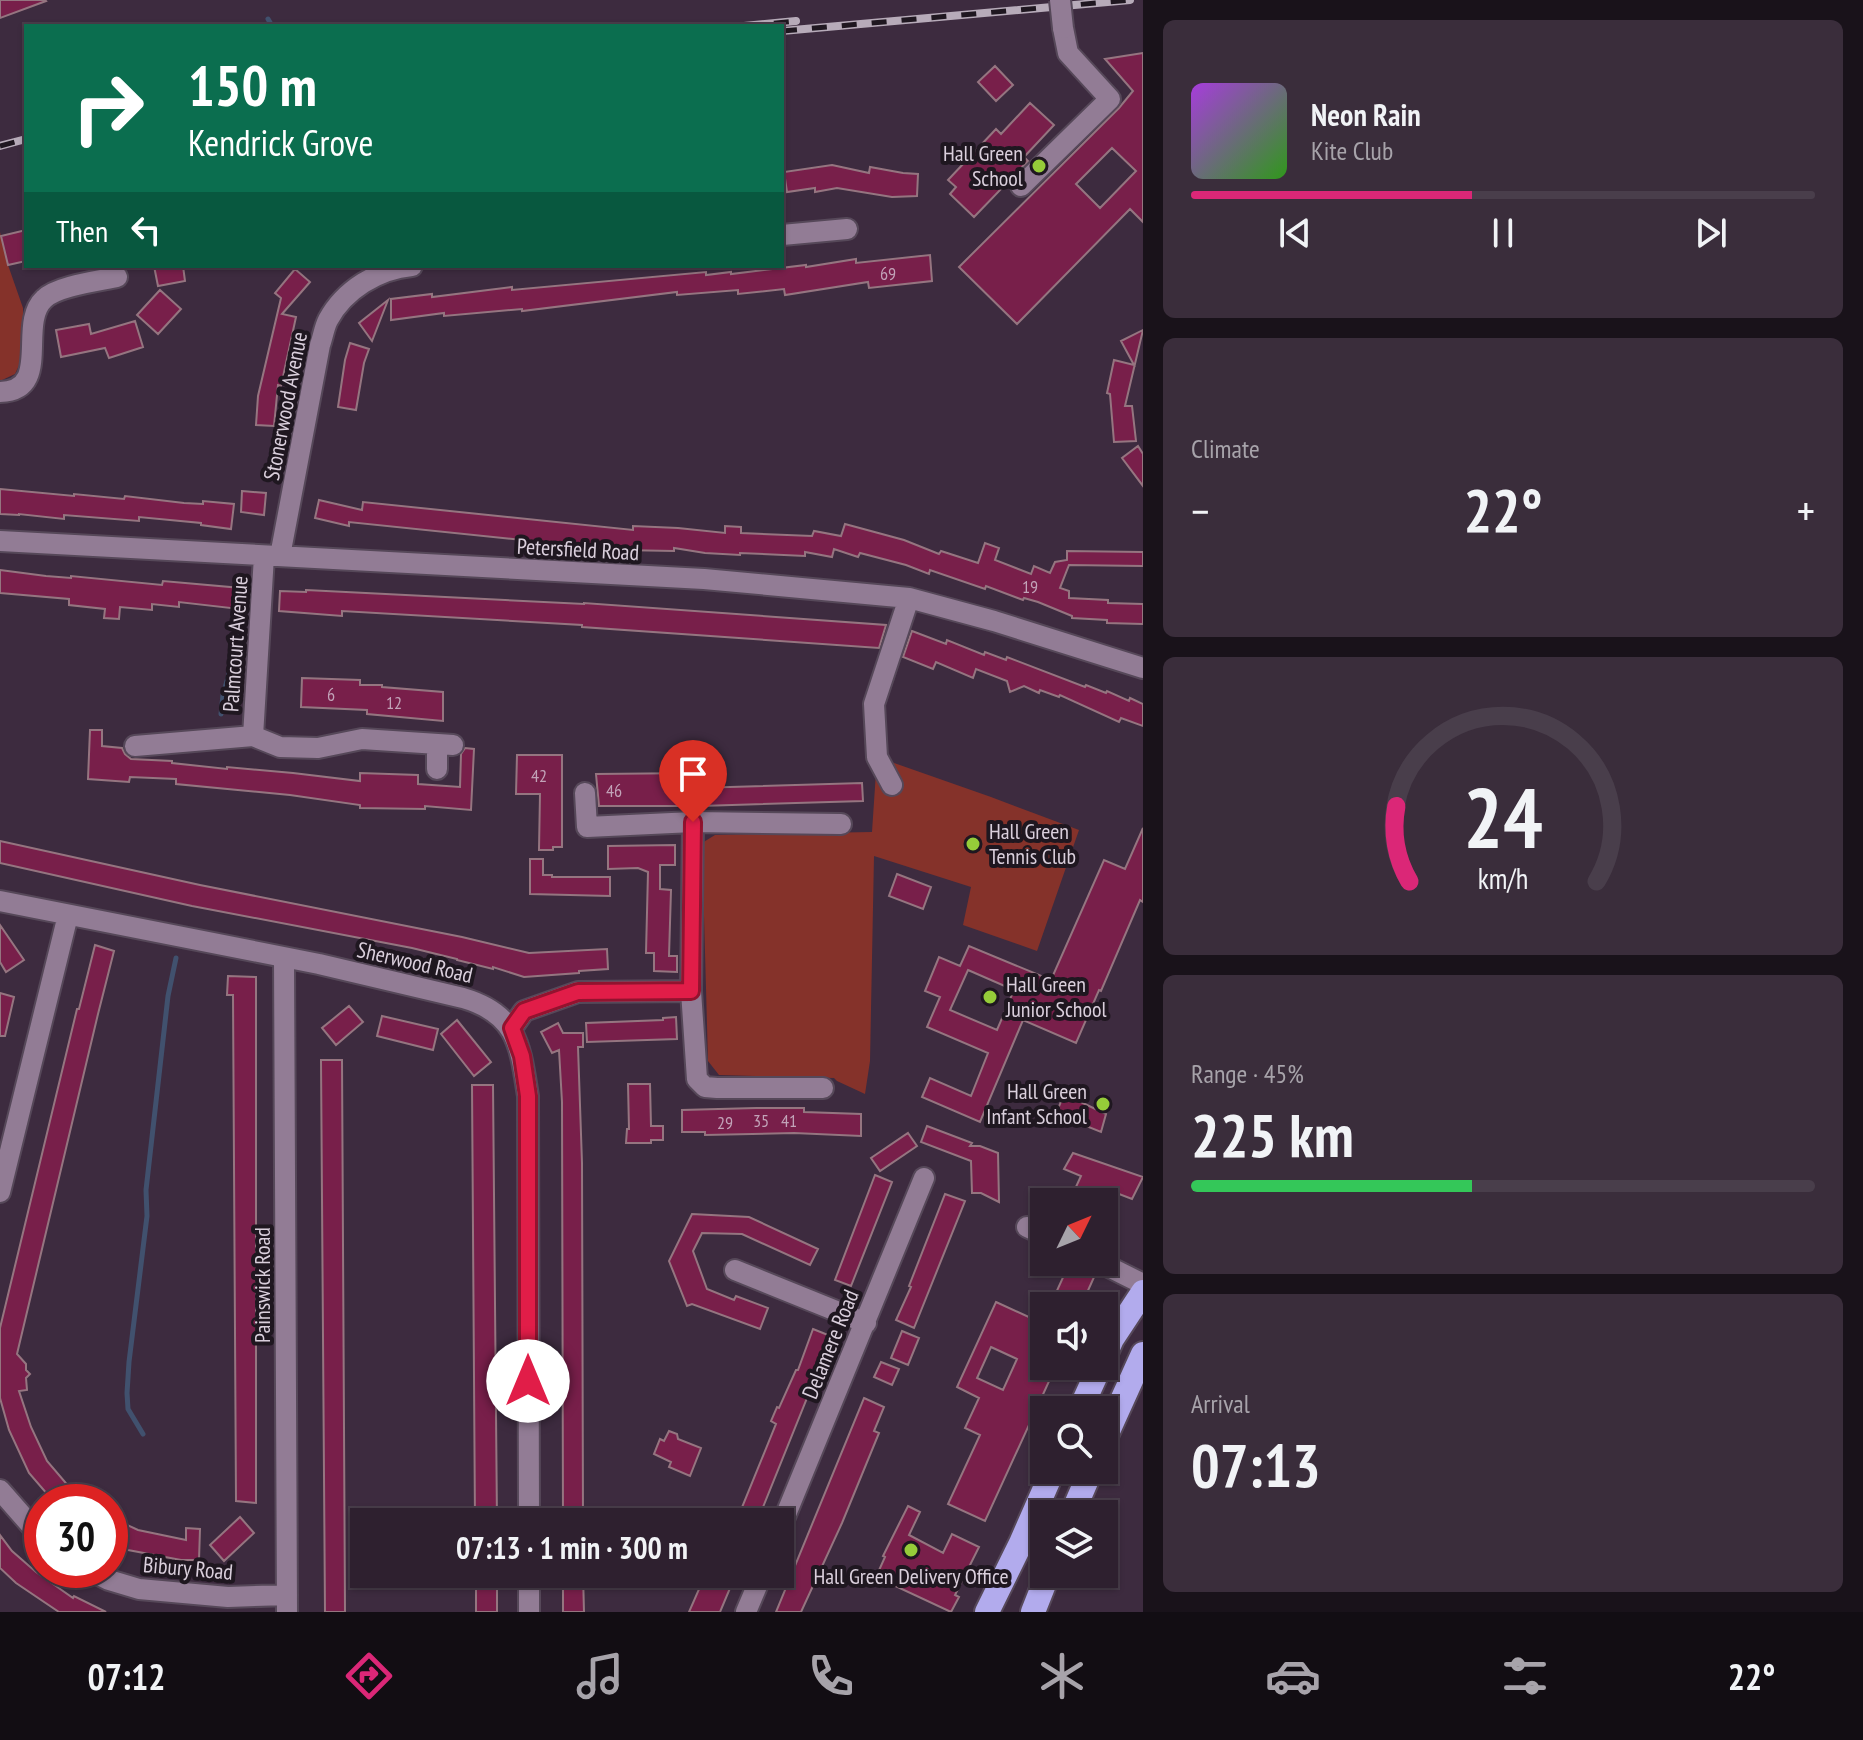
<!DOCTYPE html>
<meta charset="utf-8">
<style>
:root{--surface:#2e202f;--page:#3a2d3b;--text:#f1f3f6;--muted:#a7a3aa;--line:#493e4b;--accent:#db2777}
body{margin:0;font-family:"PT Sans Narrow",sans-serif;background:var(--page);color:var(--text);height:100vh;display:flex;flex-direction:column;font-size:30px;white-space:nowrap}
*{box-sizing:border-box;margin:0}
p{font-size:26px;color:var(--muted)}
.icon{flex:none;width:44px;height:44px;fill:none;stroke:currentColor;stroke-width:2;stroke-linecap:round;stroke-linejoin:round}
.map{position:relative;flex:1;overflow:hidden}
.panel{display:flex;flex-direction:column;gap:20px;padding:20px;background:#19121a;width:720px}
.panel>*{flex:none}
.top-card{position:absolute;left:24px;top:24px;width:760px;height:244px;border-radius:0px;box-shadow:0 2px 6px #0004,0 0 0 2px var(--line);background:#0b6e4f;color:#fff;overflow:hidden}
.needle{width:52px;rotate:47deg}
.tools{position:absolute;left:1030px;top:1188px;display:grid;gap:16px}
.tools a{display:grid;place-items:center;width:88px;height:88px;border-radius:0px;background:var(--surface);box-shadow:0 2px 6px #0004,0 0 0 2px var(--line);font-size:40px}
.speed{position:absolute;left:24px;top:1484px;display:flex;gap:16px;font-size:40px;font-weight:700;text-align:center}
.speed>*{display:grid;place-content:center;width:104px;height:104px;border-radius:50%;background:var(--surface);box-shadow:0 2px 6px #0004,0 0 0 2px var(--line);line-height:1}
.speed .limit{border:12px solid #d22;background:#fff;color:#111}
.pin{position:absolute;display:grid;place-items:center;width:68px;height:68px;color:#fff;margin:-82px -34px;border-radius:50% 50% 50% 0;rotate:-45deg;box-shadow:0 0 8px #0007}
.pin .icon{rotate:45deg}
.me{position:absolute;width:88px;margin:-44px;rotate:0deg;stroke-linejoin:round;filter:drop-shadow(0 0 6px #0008)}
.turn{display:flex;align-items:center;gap:28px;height:168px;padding:0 32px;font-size:36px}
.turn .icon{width:104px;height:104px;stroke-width:2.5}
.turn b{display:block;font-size:56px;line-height:68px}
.then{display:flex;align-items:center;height:76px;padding:0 32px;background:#0003;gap:16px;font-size:30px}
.big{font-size:60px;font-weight:700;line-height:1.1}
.panel .tile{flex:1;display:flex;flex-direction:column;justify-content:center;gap:12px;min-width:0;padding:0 28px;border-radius:12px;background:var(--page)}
.panel .dial{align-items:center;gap:0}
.dial svg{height:208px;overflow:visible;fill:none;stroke:var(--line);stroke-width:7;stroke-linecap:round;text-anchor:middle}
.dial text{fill:var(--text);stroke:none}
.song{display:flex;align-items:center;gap:24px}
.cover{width:96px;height:96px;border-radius:12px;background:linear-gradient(135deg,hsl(280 70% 55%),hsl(110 70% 35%))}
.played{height:8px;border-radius:4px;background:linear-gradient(90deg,var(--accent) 45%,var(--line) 45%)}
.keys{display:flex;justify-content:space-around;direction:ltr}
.heat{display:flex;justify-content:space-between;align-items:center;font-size:44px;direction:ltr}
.charge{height:12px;border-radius:6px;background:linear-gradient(90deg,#34c759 45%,var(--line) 0)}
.trip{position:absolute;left:350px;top:1508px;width:444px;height:80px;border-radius:0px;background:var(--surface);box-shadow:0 2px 6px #0004,0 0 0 2px var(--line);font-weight:700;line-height:80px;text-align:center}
.tabs{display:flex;height:128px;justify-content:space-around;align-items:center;background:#120d13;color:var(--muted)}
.tabs .icon{width:56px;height:56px}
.tabs .active{color:var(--accent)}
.tabs b{font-size:36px;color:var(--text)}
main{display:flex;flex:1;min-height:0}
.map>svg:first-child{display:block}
.green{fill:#85322a}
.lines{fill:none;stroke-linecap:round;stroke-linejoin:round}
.stream{stroke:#41516e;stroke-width:5}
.building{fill:#781f4a;stroke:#957580;stroke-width:2;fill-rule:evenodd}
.minor-casing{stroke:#564859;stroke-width:24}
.highway-casing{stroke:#564859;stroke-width:28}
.minor{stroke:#927c95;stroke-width:20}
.highway{stroke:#b2abed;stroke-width:24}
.rail-casing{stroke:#b7abb9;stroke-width:8}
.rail{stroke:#1f1720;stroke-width:5;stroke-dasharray:15;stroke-linecap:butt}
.minor-bridge-casing{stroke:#564859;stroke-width:24;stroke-linecap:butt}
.minor-bridge{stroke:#927c95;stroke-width:20}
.route-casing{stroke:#92132f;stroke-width:20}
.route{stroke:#e11d48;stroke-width:14}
.poi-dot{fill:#96cc39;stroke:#1f1720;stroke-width:3}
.labels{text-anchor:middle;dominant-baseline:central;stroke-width:8;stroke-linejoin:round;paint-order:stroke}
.number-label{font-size:18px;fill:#c2a3b8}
.poi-label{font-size:22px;fill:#dacfdc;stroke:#1f1720;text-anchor:end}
.street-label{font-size:22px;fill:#dacfdc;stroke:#1f1720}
</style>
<main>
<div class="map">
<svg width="1143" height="1612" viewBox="0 0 1143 1612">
<rect width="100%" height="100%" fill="#3d2b3f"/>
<path class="green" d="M0,232L8,265L23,308V357L15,374L0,381Z
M877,757L991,797L1079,830L1037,951L963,925L971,887L874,856L870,1061L865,1094L837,1081L834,1078L719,1075L708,1061L702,843L715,835L872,832Z"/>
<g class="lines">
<path class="stream" d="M268,19L272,26
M221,714L223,695L237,646L236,631
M143,1434L128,1409L127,1393L129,1362L147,1216L146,1190L168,996L176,958"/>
</g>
<path class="building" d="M0,0H45L46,1L0,18Z
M1143,53V222L1130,209L1017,324L959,267L1119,108L1133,91L1105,59ZM1112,148L1136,171L1100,208L1076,184Z
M995,66L1013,85L996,101L978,82Z
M1030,103L1054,125L1024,157L1028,161L974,217L950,194L956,187L948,180L996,129L1001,134Z
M832,165L869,173L870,167L903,173L918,174L917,196L892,197L837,188L815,192V188L787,192L784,172Z
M26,230V261L8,265L1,236Z
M930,255L932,281L869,288L868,282L785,295L784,289L738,294V290L677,295V292L522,311V309L444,316V313L391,320V299L432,294V297L512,287V290L706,272V275L731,272V274L806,265V267L856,259V263Z
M154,266H183L185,281L158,286Z
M295,269L310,282L282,314L296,317L281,386L278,385L274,426L256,425L258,396L281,298L275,293Z
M160,290L181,309L158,334L137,315Z
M388,300L372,341L359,323Z
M135,321L143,347L109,358L105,348L61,357L56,330L89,324L91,334Z
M1143,330L1125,406H1132L1136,441L1114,442L1110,394L1107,393L1114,360L1134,365L1121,341Z
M350,343L369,349L364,363L356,410L338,407L345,360Z
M1138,446L1143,454V486L1122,458Z
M0,489L74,496V494L124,499L125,496L184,503L203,504V501L234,504L231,529L201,525V523L139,517V521L64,515V519L19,514V515L0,514Z
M242,491L266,493L264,515L241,512Z
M319,500L362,510L363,502L633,530V526L678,528L725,533V526L741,527V533L812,536L814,531L841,536L845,524L904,540L939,554L941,551L978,563L985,543L999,548L995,560L1031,574L1034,566L1050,573L1055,562L1067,560V551L1143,552V566L1069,565L1060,588L1069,591V598L1108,600V603L1143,604V624L1107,623V620L1072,618V616L1038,602L1024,598L1023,600L986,586L985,589L930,570L929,574L906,565L860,553L858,557L834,549L832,557L805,552V556L740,553V555L705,553L674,548V551L620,550L349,522V526L315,518Z
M0,570L46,576L71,578V576L162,585L163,581L241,588L239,609L179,602V607L152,604V610L120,607L119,619L104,618L105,609L69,605V599L0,593Z
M306,590L584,604V603L886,625L879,648L582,627V625L342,611V616L279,611L280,591L306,592Z
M912,631L946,644L947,640L984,655L985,652L1006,660L1007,657L1085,687L1086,685L1106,693L1107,691L1129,701L1130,698L1143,704V726L1121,718L1119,722L1060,695L1059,697L1040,690L1039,693L1024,686L1010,692L1007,681L976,669L973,678L936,662L933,669L903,657Z
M302,678L360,680V685H382V687L443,692V721L367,714V710L301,707Z
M90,730H102V746L122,748L125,754L131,759L172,761V763L227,769V767L293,773L360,781V773L418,775V784L460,787L461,754L465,748L474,749L471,810L425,806V809L360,808V805L290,795L176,784V779L130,777L129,782L88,779Z
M517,755H562V847H553V850H539L540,794H516Z
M696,773V788L862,783L863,801L700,806H599L596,774Z
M1143,828V902L1140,900L1101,991L1099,990L1076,1043L1023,1020L980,1122L922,1097L930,1078L971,1096L988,1053L927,1027L940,997L925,991L939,957L960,966L969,946L1051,980L1104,860L1125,869ZM968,970L1014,990L997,1030L950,1010Z
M0,841L200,885L462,937L529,953L607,949L608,969L579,971V973L524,977L493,967V969L457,960V959L412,948L192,906L0,863Z
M675,845V865H660V889L671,890L669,956H677V972L654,971V953H646L648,872L638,868L608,869V846Z
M530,859H543V875H552V877H610V896L530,894Z
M897,874L931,887L923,909L889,896Z
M0,925L24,960L6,972L0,962Z
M95,945L114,951L98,1014L17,1354L26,1364V1370L30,1374L26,1378L27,1390L19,1391L31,1427L47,1461L82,1502H54L29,1473L9,1430L0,1398V1328L77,1009H79Z
M228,976L256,977V1503L236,1501L233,995H227Z
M0,993L14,997L5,1036H0Z
M349,1006L363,1022L336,1045L322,1028Z
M382,1016L438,1029L433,1050L377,1036Z
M676,1017L677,1039L587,1042L586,1023L663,1020V1018Z
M457,1020L491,1062L474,1076L441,1034Z
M558,1023L563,1033H583V1047H578L582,1163L583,1522H563L562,1102L559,1050L552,1053L541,1032Z
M321,1060H342L345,1612H325Z
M628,1084H650L651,1126H663V1140H651V1143H626L627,1129H629Z
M472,1085H493L497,1522H475Z
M1064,1094L1106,1114L1101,1132L1056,1114Z
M756,1108H804V1112L861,1114V1136L794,1133L705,1135V1132H682V1110Z
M927,1126L972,1143L970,1146H980L998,1153L999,1202L981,1193H972L971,1161L921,1142Z
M908,1133L917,1146L880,1171L871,1158Z
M1073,1153L1143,1177L1132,1199L1114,1192L1109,1202H1069L1081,1176L1064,1169Z
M875,1175L892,1182L851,1286L835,1280Z
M945,1194L965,1201L914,1328L896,1320L911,1287L909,1286Z
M692,1214L749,1217L818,1249L810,1265L742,1234L702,1233L693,1251L707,1289L734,1300L736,1296L768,1308L760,1329L692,1304L687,1306L669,1261Z
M1070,1262H1077L1087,1267L1095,1275L1081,1306H1050Z
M996,1302L1044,1324V1366H1056L985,1521L948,1504L980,1435L965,1428L979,1398L957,1387ZM991,1347L1017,1359L1003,1390L977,1378Z
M813,1329L833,1337L824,1356L757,1522H736L776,1424L771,1421L777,1407L779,1408L796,1370H798Z
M902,1331L919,1338L908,1365L891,1358Z
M881,1362L899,1369L892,1385L874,1377Z
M864,1398L884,1407L874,1431L879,1433L842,1523L801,1612H776Z
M669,1431L677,1434L678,1439L701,1448L690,1476L669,1467L671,1462L654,1454L660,1439L664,1441Z
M908,1506L920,1512L909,1535L943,1553L952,1534L979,1547L955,1595L959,1597L951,1612L876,1577L885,1557L883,1556Z
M110,1517L138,1530L186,1540V1528L200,1529L199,1560H181L128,1550L110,1541Z
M240,1517L254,1533L224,1561L210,1545Z
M0,1535L12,1551L36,1572L73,1598L74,1596L106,1612H59L16,1583L0,1568Z
M476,1574H497V1612H476Z
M563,1574H583L584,1612H563Z
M713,1574H736L720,1612H689L703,1580L709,1583Z"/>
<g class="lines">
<defs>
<path id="minor" d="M1021,186L1110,99L1068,53L1063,28
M782,235L847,229
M0,392C53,391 17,324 44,299C57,286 98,281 117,277
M0,541L704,579L909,598L994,621L1143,668
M280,556L320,345C323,337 324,328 328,320C344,290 378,269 412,266
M253,736L264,556
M135,746L253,736L280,747L318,748L362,739L453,745
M437,769V744
M892,785L877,757L874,704L909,598
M585,793L587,827L693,822
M0,901L319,964L463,998C518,1014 520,1046 528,1096L529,1522
M284,958L287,1612
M512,1028L524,1011L578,992L691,991
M823,1088H717L705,1087L697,1079L691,991L693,822L841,824
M0,1192L68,915
M1027,1227L1044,1235
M1099,1262L1143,1284
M735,1270L866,1323
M0,1490L42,1538
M780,1529L924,1178
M89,1570L109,1580L139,1589L228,1597L287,1595
M529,1574V1612
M746,1612L762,1574"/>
<path id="highway" d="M1104,1357L1112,1339L1143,1292
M1080,1410L1100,1366
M1104,1440L1143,1354
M1072,1514L1091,1470
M987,1612L1021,1543L1053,1470
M1033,1612L1048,1574"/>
</defs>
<use href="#minor" class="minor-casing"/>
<use href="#highway" class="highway-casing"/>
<use href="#minor" class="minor"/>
<use href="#highway" class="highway"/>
<defs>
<path id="rail" d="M744,26L796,21
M782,31L1130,0
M0,146L26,139"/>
</defs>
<use href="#rail" class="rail-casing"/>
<use href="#rail" class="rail"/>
<defs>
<path id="minor-bridge" d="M1060,0L1063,28"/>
</defs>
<use href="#minor-bridge" class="minor-bridge-casing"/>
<use href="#minor-bridge" class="minor-bridge"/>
</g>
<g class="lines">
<defs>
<path id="route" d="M528,1381V1096L522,1056L512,1028L524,1011L578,992L691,991L693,822"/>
</defs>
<use href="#route" class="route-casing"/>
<use href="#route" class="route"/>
</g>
<g class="poi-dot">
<circle cx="1039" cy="166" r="8"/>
<circle cx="973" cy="844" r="8"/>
<circle cx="990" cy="997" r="8"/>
<circle cx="1103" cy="1104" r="8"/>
<circle cx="911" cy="1550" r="8"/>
</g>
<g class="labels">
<g class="number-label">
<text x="888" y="273">69</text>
<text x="1030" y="586">19</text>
<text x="331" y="694">6</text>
<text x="394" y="702">12</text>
<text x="539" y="775">42</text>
<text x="614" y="790">46</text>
<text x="761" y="1120">35</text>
<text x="789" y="1120">41</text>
<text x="725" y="1122">29</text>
</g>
<g class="poi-label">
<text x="1023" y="153">Hall Green<tspan x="1023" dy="25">School</tspan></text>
<text x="989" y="831" text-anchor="start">Hall Green<tspan x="989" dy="25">Tennis Club</tspan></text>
<text x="1006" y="984" text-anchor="start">Hall Green<tspan x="1006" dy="25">Junior School</tspan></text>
<text x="1087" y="1091">Hall Green<tspan x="1087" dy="25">Infant School</tspan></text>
<text x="911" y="1576" text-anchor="middle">Hall Green Delivery Office</text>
</g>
<g class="street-label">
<text transform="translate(285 406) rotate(-79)">Stonerwood Avenue</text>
<text transform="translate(578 549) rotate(3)">Petersfield Road</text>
<text transform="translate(235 644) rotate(-86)">Palmcourt Avenue</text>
<text transform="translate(415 962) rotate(13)">Sherwood Road</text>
<text transform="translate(262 1285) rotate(-90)">Painswick Road</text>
<text transform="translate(830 1344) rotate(-68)">Delamere Road</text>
<text transform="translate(188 1568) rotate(5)">Bibury Road</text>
</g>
</g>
</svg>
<div class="tools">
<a><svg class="needle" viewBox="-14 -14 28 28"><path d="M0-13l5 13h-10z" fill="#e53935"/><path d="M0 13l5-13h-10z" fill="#a7a3aa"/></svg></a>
<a><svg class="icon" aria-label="sound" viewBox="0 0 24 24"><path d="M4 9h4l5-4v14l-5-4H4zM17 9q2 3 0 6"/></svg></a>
<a><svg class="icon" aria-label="search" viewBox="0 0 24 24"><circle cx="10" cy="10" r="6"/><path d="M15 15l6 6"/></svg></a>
<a><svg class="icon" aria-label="layers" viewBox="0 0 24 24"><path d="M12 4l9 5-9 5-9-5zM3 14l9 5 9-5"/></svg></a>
</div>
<div class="speed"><div class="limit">30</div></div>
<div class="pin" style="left:693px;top:822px;background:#d93025"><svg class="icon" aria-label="arrive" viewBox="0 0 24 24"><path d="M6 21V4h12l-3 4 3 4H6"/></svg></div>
<svg class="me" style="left:528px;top:1381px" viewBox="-20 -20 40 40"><circle r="19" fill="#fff"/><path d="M0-13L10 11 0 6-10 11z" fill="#e11d48"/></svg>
<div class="trip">07:13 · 1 min · 300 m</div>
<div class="top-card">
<div class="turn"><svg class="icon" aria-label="right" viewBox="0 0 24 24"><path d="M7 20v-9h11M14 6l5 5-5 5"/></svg><div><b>150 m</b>Kendrick Grove</div></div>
<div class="then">Then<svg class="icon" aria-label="left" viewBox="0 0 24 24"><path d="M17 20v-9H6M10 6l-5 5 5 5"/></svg></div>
</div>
</div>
<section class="panel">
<div class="tile">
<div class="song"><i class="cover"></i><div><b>Neon Rain</b><p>Kite Club</p></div></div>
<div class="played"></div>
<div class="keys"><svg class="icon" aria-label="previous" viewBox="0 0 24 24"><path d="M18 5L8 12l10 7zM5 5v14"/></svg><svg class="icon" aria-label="pause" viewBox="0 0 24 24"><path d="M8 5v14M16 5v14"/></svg><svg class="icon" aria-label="next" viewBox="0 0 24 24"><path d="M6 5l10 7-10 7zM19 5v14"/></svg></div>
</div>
<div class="tile"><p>Climate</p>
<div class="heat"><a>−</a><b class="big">22°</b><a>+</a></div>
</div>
<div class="tile dial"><svg viewBox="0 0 100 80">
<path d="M14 69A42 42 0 1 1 86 69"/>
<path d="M14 69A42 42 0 0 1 9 40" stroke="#db2777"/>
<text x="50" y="56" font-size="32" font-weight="700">24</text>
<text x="50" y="72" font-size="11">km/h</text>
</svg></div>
<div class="tile"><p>Range · 45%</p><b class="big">225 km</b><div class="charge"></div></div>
<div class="tile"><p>Arrival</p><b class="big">07:13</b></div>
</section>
</main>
<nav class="tabs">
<b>07:12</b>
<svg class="icon active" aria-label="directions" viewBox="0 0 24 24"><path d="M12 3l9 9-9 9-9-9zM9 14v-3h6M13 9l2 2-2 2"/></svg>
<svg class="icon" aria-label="music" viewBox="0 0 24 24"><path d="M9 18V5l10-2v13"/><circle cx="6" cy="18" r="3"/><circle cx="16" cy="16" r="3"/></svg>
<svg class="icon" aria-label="phone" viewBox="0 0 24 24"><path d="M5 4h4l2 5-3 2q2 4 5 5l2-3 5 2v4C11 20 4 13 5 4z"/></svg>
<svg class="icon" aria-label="climate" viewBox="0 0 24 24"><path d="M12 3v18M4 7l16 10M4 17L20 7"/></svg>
<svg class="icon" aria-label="car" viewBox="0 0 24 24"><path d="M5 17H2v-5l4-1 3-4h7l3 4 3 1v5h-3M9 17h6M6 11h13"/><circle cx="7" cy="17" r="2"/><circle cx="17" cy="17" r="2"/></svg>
<svg class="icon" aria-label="filters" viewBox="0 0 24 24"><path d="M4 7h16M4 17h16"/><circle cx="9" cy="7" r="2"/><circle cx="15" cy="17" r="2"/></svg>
<b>22°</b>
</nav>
